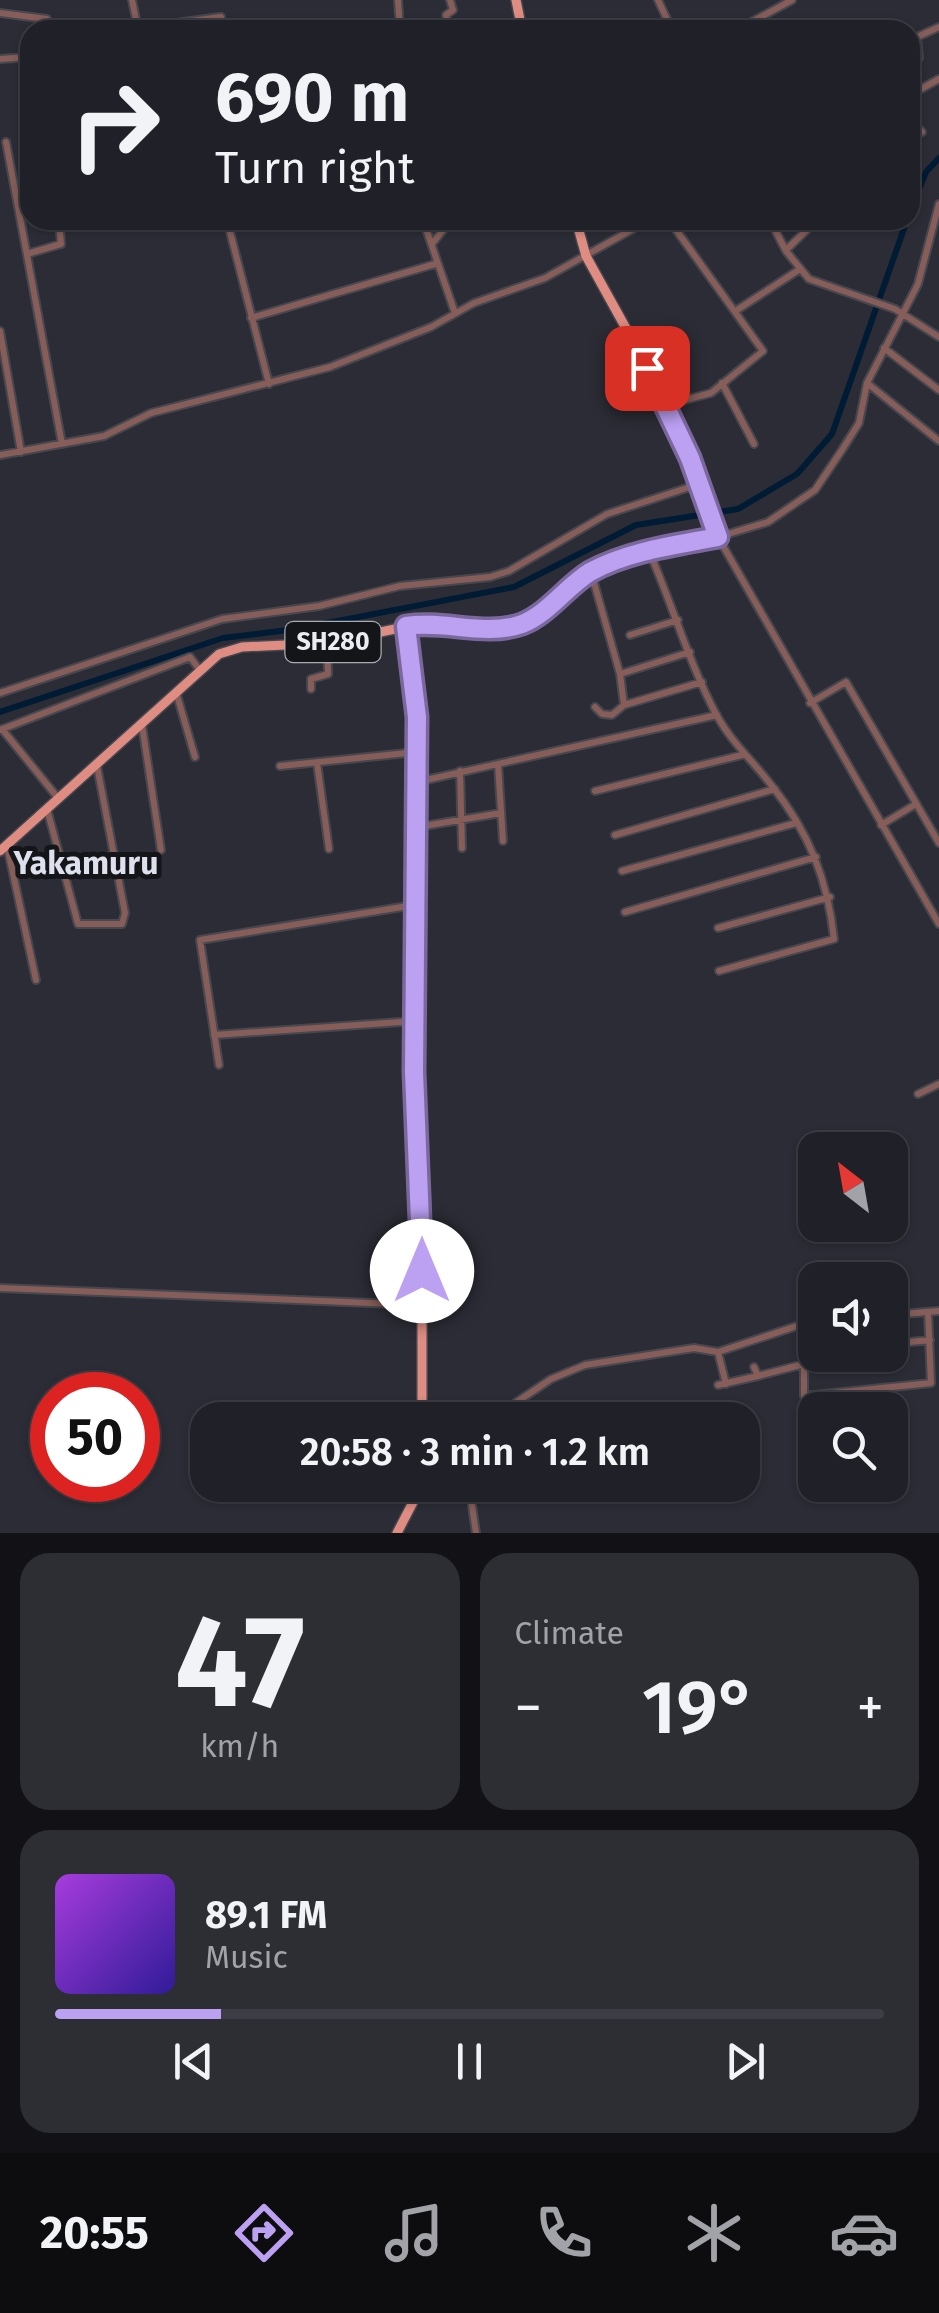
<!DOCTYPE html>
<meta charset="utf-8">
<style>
:root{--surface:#202128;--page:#2d2e34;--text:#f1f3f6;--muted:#a2a3a8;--line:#3d3e45;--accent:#bca0f2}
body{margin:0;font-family:"Fira Sans",sans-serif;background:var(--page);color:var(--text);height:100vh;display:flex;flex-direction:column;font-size:38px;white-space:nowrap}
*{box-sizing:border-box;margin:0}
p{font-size:32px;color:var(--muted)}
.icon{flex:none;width:55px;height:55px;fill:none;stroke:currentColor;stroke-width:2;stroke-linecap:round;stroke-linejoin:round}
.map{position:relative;height:1533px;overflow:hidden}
.sheet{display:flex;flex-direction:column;gap:20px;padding:20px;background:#121216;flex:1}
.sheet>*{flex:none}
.guide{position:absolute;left:20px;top:20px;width:900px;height:210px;border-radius:30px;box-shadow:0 2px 8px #0004,0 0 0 2px var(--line);background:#202128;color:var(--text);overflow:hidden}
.needle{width:65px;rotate:329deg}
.controls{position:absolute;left:798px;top:1132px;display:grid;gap:20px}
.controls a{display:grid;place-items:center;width:110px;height:110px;border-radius:20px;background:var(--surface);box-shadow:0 2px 8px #0004,0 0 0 2px var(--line);font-size:50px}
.speed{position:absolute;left:30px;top:1372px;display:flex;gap:20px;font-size:50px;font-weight:700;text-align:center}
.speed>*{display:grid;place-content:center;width:130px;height:130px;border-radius:50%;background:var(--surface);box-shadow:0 2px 8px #0004,0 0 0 2px var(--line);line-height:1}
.speed .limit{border:15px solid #d22;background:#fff;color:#111}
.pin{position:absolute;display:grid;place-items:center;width:85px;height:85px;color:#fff;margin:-42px;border-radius:20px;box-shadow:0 5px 15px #0006}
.me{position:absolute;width:110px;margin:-55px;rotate:0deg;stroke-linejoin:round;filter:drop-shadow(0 0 8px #0008)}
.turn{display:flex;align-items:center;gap:35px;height:210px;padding:0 30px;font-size:45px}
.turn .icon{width:130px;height:130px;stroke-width:2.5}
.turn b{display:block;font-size:70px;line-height:85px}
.big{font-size:75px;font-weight:600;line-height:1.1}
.sheet .widget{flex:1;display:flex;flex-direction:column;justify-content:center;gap:15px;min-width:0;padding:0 35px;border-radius:30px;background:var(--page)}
.sheet .dial{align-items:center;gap:0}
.dial b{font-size:130px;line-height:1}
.song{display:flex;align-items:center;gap:30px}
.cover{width:120px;height:120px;border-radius:15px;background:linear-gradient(135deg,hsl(280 70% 55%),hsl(250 70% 35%))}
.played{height:10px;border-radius:5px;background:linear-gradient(90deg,var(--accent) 20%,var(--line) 20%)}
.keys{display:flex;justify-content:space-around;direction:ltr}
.heat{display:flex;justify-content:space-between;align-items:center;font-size:55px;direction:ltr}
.sheet .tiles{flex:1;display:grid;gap:20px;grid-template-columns:1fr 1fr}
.widget:last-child{grid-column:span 2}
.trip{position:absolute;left:190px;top:1402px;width:570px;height:100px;border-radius:30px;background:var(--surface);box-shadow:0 2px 8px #0004,0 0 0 2px var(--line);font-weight:600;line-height:100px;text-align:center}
.dock{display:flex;height:160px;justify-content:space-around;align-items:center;background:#0d0d10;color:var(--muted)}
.dock .icon{width:70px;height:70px}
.dock .current{color:var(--accent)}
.dock b{font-size:45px;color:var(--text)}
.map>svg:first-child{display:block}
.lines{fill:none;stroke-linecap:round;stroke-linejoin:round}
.canal{stroke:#001b34;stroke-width:6}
.minor-casing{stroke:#46474f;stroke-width:10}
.major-casing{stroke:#46474f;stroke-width:12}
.minor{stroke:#865d58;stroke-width:6}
.major{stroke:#df8c82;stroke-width:9}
.route-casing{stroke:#7a689d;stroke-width:25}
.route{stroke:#bca0f2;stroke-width:18}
.labels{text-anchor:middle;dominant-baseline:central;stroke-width:10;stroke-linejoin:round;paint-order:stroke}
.shield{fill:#141519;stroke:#aaacb1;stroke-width:2.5}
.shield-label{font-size:25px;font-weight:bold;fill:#ebecf2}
.quarter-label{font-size:32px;font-weight:bold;fill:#dfe0ed;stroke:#141519}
</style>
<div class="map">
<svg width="939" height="1533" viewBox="0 0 939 1533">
<rect width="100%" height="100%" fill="#2b2c35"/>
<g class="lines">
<path class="canal" d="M910,212L926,172L939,158
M0,712L223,638L296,629L514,587L636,525L738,509L797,474L832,434L907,220"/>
<defs>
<path id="minor" d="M132,0L138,29
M398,0L400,30
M450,0L453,10L446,15L450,30
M658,0L672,30
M0,13L47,19L51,30
M183,22L221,17
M138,29L183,22L184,30
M100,30L137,26
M737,30L792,0
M0,59L30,57
M910,66L919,58L917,37L939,27
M910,95L939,79
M910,121L922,132
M6,142L62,444
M939,204L918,284L867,383L859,423L842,450L815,490L768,522L718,537L939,924
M227,220L269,384
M423,220L455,313
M770,220L786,251L809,279L895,309L939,337
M432,244L451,220
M786,250L817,220
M27,254L61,244L59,220
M737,310L800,269
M251,318L435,264
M0,331L21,452
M884,348L939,390
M647,367L666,358
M722,383L754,444
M867,383L939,441
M666,405L711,393L763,351L669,220
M0,455L104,436L151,413L330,367L431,327L474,303L545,278L649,220
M649,551C672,604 689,663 716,714C731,742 753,761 772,786C809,832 828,881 834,939L719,971
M591,572L620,674L624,705L612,715L602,714L595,707
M630,635L678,620
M620,674L690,652
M311,689V679L328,674L327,643
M176,692L195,757
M0,693L222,619L319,606L400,586L490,577L509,571L607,514L699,484
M810,703L846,682L939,843
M624,705L702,682
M142,725L161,850
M2,729L58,798
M0,730L190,657L199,669
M317,763L329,849
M498,764L503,841
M280,766L417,752
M460,771L462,848
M417,782L717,715
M595,791L742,755
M47,809L78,924H122L125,913L97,766
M881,825L916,804
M418,827L501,813
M615,835L775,789
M7,846L36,980
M622,871L796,823
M625,912L816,857
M718,928L830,897
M214,1035L415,1021
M219,1065L200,940L414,905
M918,1094L939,1084
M0,1288L420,1305
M890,1315L939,1311
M803,1323L804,1352L815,1351
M890,1344L930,1340
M718,1352L726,1384
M804,1352V1396L931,1383L928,1312
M754,1367L758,1376L804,1364
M718,1385L758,1376
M490,1420L551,1379L585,1365L694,1348L718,1352L815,1320
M469,1485L476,1533"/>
<path id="major" d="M516,0L522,30
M406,626L417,717L414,1072L422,1236V1420
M0,851L219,654L242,647L327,643L429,622L510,627L527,622L591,572L649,551L718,537L691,458L654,379L586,256L576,220
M397,1533L422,1485"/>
</defs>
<use href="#minor" class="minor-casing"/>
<use href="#major" class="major-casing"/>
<use href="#minor" class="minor"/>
<use href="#major" class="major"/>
</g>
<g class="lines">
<defs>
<path id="route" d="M422,1271L414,1072L417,717L406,626C445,620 485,637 522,624C547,615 567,586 590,572C628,551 676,545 718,537L690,458L647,368"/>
</defs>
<use href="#route" class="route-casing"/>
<use href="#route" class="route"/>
</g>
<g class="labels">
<rect class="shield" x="285.5" y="622" width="95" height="40" rx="8"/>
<g class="shield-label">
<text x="333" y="642">SH280</text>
</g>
<g class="quarter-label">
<text x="86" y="863">Yakamuru</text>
</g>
</g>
</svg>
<div class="controls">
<a><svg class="needle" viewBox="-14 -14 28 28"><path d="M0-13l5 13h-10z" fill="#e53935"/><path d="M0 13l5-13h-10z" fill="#a2a3a8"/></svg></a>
<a><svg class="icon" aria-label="sound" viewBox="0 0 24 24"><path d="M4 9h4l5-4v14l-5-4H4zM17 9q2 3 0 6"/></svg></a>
<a><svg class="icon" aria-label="search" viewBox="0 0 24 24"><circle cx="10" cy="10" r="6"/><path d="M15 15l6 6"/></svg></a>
</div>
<div class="speed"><div class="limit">50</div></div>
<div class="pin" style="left:647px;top:368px;background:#d93025"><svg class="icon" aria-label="arrive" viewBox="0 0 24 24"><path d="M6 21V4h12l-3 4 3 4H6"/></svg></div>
<svg class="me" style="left:422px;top:1271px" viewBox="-20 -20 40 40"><circle r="19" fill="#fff"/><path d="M0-13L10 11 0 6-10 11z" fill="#bca0f2"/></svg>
<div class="trip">20:58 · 3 min · 1.2 km</div>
<div class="guide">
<div class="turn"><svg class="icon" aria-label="right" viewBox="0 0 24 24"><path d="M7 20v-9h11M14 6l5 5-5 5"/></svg><div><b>690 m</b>Turn right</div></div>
</div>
</div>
<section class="sheet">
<div class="tiles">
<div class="widget dial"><b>47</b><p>km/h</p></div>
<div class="widget"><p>Climate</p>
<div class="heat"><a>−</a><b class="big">19°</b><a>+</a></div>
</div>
<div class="widget">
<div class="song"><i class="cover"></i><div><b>89.1 FM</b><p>Music</p></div></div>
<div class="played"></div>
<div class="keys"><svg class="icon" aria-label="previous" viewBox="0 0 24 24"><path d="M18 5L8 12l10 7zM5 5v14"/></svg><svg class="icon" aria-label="pause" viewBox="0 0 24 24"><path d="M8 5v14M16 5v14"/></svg><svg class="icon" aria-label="next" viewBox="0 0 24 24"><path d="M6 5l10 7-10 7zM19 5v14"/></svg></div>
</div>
</div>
</section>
<nav class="dock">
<b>20:55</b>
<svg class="icon current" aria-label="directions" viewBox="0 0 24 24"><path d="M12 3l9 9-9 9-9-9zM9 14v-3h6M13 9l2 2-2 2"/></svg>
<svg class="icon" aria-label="music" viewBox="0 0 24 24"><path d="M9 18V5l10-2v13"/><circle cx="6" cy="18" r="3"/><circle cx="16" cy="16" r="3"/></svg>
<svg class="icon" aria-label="phone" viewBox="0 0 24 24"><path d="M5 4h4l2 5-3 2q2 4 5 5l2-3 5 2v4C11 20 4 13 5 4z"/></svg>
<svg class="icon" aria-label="climate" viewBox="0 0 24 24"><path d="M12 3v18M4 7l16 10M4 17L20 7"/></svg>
<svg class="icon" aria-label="car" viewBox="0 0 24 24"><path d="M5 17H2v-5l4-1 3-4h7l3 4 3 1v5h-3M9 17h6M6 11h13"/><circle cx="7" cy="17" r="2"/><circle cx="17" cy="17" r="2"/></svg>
</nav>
